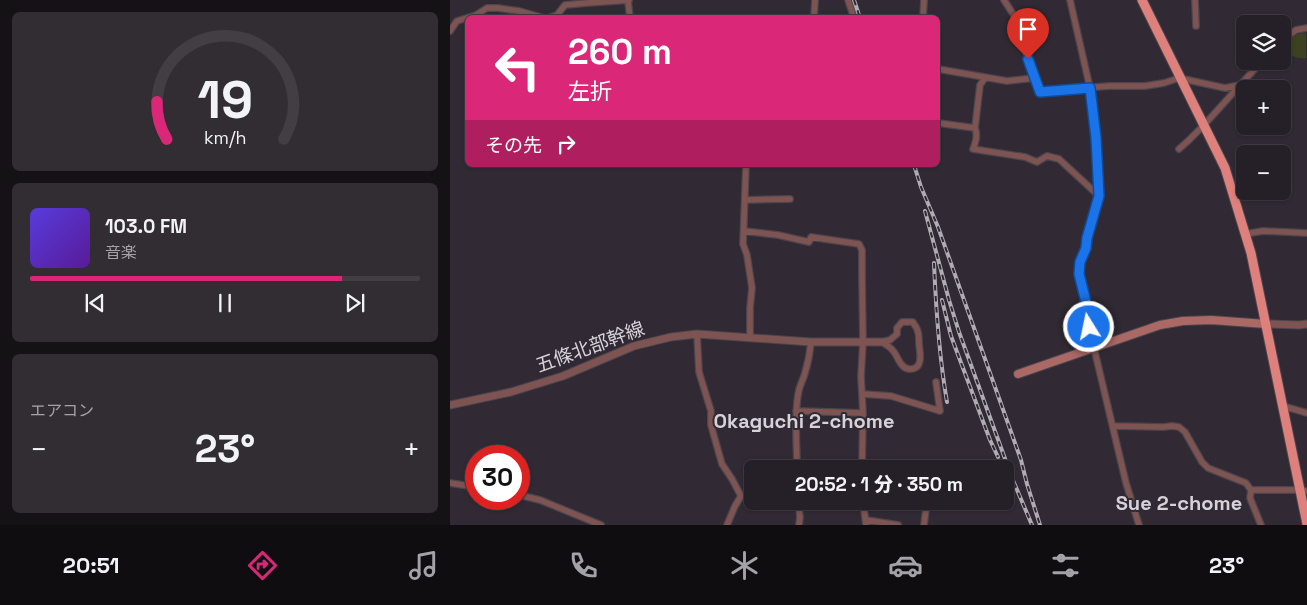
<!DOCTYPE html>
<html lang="ja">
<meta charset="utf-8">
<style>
:root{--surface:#252027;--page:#312d33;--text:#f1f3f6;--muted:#a3a3a7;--line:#423e44;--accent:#db2777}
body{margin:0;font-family:"Space Grotesk","Noto Sans JP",sans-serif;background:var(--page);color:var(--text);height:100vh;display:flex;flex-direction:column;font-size:19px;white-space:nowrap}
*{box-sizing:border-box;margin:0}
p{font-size:16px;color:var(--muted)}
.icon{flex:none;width:28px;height:28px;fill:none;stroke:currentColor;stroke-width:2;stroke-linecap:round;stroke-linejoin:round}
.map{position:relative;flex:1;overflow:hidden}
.side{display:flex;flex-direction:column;gap:12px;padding:12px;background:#141215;width:450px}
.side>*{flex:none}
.top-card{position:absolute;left:15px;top:15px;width:475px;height:152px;border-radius:8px;box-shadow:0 1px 4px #0004,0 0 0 1px var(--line);background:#db2777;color:#fff;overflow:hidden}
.buttons{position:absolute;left:786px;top:15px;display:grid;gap:10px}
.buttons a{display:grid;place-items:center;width:55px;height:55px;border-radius:8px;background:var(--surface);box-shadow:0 1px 4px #0004,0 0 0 1px var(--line);font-size:25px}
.speed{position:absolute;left:15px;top:445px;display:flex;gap:10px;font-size:25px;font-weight:700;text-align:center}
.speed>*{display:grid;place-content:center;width:65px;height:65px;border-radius:50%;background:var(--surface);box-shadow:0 1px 4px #0004,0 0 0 1px var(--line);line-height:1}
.speed .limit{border:8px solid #d22;background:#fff;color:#111}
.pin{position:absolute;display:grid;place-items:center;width:42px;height:42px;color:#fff;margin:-51px -21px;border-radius:50% 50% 50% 0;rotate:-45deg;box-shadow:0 0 5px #0007}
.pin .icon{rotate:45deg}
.me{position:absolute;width:55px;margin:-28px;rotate:350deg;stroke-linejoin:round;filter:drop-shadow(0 0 4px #0008)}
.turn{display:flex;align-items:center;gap:18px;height:105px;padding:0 20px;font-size:22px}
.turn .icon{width:65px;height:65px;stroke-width:2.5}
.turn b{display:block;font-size:35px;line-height:42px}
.then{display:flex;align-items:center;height:48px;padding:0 20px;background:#0003;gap:10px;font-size:19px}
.big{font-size:38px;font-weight:800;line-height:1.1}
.side .tile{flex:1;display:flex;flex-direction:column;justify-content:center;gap:8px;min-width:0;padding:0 18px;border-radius:8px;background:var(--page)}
.side .dial{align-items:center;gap:0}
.dial svg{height:130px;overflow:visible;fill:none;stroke:var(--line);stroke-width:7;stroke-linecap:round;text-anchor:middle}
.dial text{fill:var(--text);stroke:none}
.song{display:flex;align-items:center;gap:15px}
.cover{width:60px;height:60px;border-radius:8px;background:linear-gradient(135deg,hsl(250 70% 55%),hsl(270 70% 35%))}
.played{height:5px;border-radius:2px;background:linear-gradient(90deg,var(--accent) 80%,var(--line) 80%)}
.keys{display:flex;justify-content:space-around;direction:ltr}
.heat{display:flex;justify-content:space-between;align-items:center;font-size:28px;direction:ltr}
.trip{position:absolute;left:294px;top:460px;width:270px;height:50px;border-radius:8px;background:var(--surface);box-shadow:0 1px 4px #0004,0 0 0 1px var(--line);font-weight:800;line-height:50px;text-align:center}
.dock{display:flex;height:80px;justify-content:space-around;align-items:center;background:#0f0d10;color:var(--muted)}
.dock .icon{width:35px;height:35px}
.dock .selected{color:var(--accent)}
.dock b{font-size:22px;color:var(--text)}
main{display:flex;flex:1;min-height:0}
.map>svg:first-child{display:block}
.green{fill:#3b4121}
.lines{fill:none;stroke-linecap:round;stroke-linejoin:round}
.minor-casing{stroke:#4c454e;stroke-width:8}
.tertiary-casing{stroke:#4c454e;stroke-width:9}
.secondary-casing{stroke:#4c454e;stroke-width:10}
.trunk-casing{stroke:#4c454e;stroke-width:11}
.minor{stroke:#7e5452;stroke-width:5.5}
.tertiary{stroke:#7e5452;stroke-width:7}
.secondary{stroke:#ab6966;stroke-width:8}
.trunk{stroke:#de807c;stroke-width:9}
.rail-casing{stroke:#b1acb3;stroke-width:4}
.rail{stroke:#312a34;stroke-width:2;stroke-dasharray:5.5;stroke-linecap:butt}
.route-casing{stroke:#114b97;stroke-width:12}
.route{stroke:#1a73e8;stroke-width:9}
.labels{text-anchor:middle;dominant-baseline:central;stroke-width:4;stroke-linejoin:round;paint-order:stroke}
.street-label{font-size:19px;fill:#d7d2d9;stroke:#312a34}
.neighbourhood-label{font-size:20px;font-weight:bold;fill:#d7d2d9;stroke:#312a34}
</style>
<main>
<section class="side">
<div class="tile dial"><svg viewBox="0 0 100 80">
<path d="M14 69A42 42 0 1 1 86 69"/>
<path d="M14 69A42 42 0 0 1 8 46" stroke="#db2777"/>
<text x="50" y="56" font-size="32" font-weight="700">19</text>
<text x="50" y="72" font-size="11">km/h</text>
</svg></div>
<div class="tile">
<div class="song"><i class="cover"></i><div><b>103.0 FM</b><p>音楽</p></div></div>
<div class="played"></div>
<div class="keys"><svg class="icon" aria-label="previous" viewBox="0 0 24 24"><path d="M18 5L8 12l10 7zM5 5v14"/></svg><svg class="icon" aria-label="pause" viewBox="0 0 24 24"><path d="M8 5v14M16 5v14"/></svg><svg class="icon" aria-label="next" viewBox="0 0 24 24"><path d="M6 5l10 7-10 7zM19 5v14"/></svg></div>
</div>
<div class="tile"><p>エアコン</p>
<div class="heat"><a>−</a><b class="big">23°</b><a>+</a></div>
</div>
</section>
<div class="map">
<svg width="857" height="525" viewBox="0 0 857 525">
<rect width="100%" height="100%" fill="#312a34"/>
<path class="green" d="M856,33V58C846,59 840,56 833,48C841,38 843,34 856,33Z"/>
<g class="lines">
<defs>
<path id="minor" d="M398,0L404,18
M554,0L567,20L578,59L590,91L660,86H695L714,83L729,78L775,88L790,85
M620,0L640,88L646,137L649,196L637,238L636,248L630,262L629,274L635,298L639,327L676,483L689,525
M745,0L746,26
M178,1L180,18
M98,18L107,15L115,5L137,3L179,0
M364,18L365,0
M473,18L474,0
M0,31L7,21L26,15L37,8H48L69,11L94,18
M832,40L846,30L857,28
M488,69L557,81L584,78
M535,78L530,85L525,128C528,135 526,142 523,149L575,157L587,162L597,156L609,159L649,196
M488,123L525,128
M729,149L738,141L754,125L812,61
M296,165L293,244L297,255L302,288L300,308V338
M295,200L340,199
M294,231L328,235L359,242L361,237L409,244L412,250V276L413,342L411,376L413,413L412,469
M795,234L813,231L857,233
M452,322H463C464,325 466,326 467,329C469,333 469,340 469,344C470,353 474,370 459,369C450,368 448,357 444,352C441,347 436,345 432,342L440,340L447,334V328Z
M247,334L249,372L261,411V425L264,436L272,464L282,479L291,496L285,506L277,525
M413,394L441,396L490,411L486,382
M833,406L857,413
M346,411L413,413
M663,426L713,427L722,426L729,427L735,432L752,462L758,468L796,483L801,490H850L857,491
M347,469C347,444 344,419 348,395C349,385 353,381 355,373C358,363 360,352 361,342
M0,483L26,487
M801,490L800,498L811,525
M69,495L90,500L151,525
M348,501L350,517L349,525
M413,501L416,525
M416,520L448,525
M474,525L477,501"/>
<path id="tertiary" d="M816,324L849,325L857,324
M0,405L61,392L113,376L184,346L221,337L247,334L361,342H432"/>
<path id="secondary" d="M568,374L710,325L733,321L761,320L816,324"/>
<path id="trunk" d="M692,0L775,168L801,253L857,524"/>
</defs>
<use href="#minor" class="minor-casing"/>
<use href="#tertiary" class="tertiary-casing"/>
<use href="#secondary" class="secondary-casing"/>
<use href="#trunk" class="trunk-casing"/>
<use href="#minor" class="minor"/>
<use href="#tertiary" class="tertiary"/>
<use href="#secondary" class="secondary"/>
<use href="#trunk" class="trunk"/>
<defs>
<path id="rail" d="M404,0L410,18
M464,165L471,187L488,227L571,460L577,484L590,525
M475,211L499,300L509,332L562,478L582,525
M484,263C486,310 489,356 497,402
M492,300L501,336L540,440L548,457"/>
</defs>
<use href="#rail" class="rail-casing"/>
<use href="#rail" class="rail"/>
</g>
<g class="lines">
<defs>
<path id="route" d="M578,59L590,92L640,88L646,138L649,196L637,238L636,248L630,262L629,274L635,298L639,327"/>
</defs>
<use href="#route" class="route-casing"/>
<use href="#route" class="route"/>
</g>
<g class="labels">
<g class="street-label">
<text transform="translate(140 347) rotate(-20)">五條北部幹線</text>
</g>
<g class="neighbourhood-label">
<text x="354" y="421">Okaguchi 2-chome</text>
<text x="729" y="503">Sue 2-chome</text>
</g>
</g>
</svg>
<div class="buttons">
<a><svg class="icon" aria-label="layers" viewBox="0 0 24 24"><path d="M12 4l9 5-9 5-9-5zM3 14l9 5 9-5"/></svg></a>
<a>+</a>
<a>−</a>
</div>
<div class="speed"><div class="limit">30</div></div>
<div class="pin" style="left:578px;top:59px;background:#d93025"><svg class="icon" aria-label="arrive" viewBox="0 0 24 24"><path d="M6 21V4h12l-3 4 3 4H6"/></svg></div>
<svg class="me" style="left:639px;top:327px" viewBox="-20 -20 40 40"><circle r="17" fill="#1a73e8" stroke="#fff" stroke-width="3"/><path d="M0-11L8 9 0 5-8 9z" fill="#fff"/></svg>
<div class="trip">20:52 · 1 分 · 350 m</div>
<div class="top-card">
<div class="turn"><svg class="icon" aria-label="left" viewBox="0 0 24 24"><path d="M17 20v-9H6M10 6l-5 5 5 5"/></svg><div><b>260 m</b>左折</div></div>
<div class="then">その先<svg class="icon" aria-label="right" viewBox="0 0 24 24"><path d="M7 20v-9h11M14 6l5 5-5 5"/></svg></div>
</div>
</div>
</main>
<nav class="dock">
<b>20:51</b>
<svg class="icon selected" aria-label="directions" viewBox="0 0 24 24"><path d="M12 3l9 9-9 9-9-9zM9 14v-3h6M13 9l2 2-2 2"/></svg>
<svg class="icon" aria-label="music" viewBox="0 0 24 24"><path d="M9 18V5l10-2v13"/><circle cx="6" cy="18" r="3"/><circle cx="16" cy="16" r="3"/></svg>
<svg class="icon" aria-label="phone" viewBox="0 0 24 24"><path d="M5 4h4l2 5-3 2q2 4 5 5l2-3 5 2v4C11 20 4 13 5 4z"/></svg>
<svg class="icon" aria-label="climate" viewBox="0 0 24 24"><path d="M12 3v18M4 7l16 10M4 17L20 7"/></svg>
<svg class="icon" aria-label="car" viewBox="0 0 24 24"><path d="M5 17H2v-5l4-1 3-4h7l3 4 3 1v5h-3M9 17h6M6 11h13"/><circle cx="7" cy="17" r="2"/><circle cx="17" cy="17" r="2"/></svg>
<svg class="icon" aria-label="filters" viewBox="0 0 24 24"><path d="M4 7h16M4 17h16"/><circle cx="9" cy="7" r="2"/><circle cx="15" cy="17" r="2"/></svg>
<b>23°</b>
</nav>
